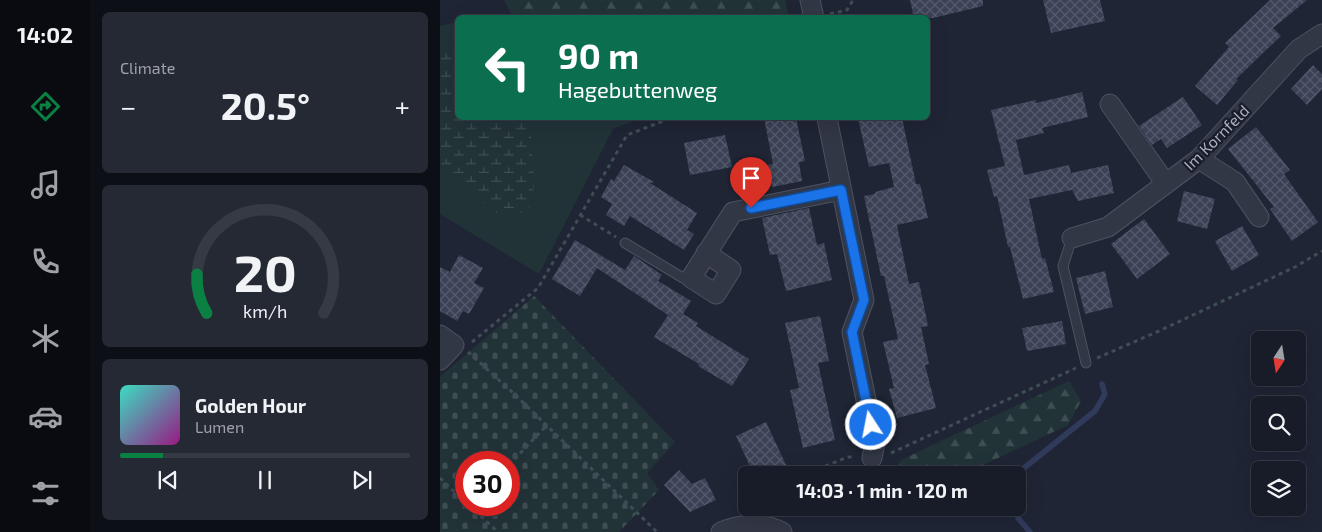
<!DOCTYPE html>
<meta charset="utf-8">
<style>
:root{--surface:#171c28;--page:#242934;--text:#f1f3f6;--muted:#9ea1a8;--line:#363a45;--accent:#0b8043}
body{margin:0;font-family:"Exo 2",sans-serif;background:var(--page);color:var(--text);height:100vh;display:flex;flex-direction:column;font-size:19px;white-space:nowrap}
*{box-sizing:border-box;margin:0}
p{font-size:16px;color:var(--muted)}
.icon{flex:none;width:28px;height:28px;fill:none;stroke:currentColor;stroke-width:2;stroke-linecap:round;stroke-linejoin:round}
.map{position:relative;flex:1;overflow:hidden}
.details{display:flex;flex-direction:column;gap:12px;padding:12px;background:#0d0f16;width:350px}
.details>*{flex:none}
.guide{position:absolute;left:15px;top:15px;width:475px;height:105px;border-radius:8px;box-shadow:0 5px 20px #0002,0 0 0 1px var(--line);background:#0b6e4f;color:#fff;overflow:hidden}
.needle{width:32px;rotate:192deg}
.tools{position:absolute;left:811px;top:331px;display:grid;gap:10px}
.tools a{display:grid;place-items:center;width:55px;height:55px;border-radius:8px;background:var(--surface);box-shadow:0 5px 20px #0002,0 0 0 1px var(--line);font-size:25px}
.speed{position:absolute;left:15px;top:451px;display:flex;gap:10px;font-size:25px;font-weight:700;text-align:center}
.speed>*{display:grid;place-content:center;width:65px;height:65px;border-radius:50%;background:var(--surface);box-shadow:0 5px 20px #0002,0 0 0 1px var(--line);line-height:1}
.speed .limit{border:8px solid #d22;background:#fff;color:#111}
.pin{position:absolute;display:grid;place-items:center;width:42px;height:42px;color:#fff;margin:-51px -21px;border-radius:50% 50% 50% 0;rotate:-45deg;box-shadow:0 0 5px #0007}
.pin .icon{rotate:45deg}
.me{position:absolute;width:55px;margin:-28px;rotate:349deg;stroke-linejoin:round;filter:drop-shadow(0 0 4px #0008)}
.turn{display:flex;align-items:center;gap:18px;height:105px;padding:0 20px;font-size:22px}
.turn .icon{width:65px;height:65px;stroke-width:2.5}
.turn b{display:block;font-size:35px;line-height:42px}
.big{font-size:38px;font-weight:700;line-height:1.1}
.details .card{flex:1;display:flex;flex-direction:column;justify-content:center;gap:8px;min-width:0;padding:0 18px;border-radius:8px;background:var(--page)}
.details .dial{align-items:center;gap:0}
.dial svg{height:130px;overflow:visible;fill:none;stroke:var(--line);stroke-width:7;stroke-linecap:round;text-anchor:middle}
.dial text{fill:var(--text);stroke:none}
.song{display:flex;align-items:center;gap:15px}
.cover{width:60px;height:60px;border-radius:8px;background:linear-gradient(135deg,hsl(170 70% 55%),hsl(310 70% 35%))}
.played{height:5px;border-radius:2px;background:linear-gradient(90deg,var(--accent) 15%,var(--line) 15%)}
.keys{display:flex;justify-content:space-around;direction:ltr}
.heat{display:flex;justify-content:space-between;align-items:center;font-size:28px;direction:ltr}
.trip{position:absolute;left:298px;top:466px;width:288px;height:50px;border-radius:8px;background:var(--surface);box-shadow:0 5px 20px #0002,0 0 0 1px var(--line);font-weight:700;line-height:50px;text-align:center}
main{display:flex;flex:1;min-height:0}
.dock{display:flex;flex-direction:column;width:90px;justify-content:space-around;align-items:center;background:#090b10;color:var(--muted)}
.dock .icon{width:35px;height:35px}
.dock .on{color:var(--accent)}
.dock b{font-size:22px;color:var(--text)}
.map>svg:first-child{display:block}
.green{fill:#223338}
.forest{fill:url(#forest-firs)}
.wetland{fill:url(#wetland-marsh)}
.cemetery{fill:url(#cemetery-stones);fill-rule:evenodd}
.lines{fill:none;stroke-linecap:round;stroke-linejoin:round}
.stream{stroke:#303b5b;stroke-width:5.5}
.building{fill:url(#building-cross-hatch)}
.lane-casing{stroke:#4d5261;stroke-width:11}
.street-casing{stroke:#4d5261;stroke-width:21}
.path{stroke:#3e4e54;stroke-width:3;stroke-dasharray:4 4;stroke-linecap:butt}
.lane{stroke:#323746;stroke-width:9}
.street{stroke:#323746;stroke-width:19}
.route-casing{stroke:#114b97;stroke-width:12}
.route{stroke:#1a73e8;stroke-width:9}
.labels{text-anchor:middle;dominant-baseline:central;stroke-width:4.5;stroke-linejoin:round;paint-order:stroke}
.street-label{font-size:16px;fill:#acb1c3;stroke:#181d2a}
</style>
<main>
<nav class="dock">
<b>14:02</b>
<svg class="icon on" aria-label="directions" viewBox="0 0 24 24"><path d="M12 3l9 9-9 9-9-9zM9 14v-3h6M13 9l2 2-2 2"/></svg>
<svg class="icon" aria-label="music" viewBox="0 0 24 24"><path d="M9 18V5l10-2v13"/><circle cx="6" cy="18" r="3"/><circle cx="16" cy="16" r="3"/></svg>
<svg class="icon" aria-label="phone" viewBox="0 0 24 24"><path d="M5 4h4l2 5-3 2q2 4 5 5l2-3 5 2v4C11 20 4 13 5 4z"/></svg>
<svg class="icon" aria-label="climate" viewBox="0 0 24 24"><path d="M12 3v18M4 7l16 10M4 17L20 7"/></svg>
<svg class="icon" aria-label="car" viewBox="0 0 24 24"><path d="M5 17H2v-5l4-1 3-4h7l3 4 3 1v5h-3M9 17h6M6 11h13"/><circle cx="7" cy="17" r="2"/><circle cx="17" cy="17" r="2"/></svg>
<svg class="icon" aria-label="filters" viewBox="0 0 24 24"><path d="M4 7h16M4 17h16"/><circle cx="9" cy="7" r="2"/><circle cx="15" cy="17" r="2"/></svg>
</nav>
<section class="details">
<div class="card"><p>Climate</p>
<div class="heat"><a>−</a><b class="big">20.5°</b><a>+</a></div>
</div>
<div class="card dial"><svg viewBox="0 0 100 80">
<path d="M14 69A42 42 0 1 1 86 69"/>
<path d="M14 69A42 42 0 0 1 8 45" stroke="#0b8043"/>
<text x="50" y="56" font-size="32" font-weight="700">20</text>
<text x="50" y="72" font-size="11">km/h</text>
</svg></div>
<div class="card">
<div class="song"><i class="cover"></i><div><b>Golden Hour</b><p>Lumen</p></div></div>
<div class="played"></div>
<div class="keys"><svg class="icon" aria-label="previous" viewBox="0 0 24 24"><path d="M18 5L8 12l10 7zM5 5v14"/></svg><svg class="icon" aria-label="pause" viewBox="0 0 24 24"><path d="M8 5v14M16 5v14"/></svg><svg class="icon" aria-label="next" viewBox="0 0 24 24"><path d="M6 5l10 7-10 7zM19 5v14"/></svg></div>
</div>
</section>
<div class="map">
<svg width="882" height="532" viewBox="0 0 882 532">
<defs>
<pattern id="forest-firs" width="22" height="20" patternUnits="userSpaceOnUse" patternTransform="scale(1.25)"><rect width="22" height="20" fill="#223338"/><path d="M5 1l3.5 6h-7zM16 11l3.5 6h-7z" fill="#3f4e53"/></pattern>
<pattern id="wetland-marsh" width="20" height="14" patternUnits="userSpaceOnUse" patternTransform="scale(1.25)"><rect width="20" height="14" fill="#223338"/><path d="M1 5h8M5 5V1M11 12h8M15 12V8" fill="none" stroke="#3f4e53"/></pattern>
<pattern id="cemetery-stones" width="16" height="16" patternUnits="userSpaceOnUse" patternTransform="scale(1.25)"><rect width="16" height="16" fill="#223338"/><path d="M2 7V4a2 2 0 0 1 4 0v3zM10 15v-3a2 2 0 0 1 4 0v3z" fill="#3f4e53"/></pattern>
<pattern id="building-cross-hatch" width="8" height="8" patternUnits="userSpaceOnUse" patternTransform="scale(1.25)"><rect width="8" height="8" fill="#3b4256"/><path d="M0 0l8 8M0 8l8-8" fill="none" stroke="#555b6d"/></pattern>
</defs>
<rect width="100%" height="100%" fill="#1f2535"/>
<path class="green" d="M17,22L18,118H121L122,119L126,118H201L173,129L99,274L0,214V26Z"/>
<path class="forest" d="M64,0H345L349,17H73Z
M629,381L641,401L628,425L522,475H455L454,473L461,460Z"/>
<path class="wetland" d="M17,48L18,118H90L94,185L90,207L71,219L53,211L0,165V51Z"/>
<path class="cemetery" d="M94,296L235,442L207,473L219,490L179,532H0V377ZM26,462H69V505H26Z"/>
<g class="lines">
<path class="stream" d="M576,490L577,481L584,468L655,411L665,394L662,384
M576,503L578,518L590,532"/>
</g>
<path class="building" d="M470,0H543V6L493,18H474Z
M603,0H660L665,21L611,33Z
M830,0H867L833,28L841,36L796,79L798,80L777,105L755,86L789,47L785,43Z
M873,65L882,74V89L867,105L851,89Z
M642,92L648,117L602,128L604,133L576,140L584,175L629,165L631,173L668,165L674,193L638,201L632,190L589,199L602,259L605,258L614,292L583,299L570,247H568L557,196L554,197L547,170L565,166L551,110L596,100V103Z
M743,97L762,125L727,148L721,139L712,145L699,126Z
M324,118H356L365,161L359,162L362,181L332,187L327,165L333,164Z
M418,118H462L476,184H480L488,218L457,225L469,284L479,282L488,326L481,327L489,364L485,365L496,408L457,418L449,389L454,388L443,342L458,339L444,276H441L424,196L435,194V192L454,187L449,163L429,167Z
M816,127L850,170L844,174L878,222L852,241L830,209L834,207L788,149Z
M285,135L292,167L250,175L244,143Z
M184,165L214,182L210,183L257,213L247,230L254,234L244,250L190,216L184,226L166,215L172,204L161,197L171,179L174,181Z
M744,191L775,199L767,229L737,221Z
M369,208L377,245L384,243L392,280L346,291L337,254L330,255L322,218Z
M704,219L730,254L697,279L671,244Z
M802,226L819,255L792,271L775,241Z
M135,240L185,270L194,256L222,275L218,281L251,301L243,314L258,323L256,326L309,359L292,386L258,366L259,364L214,337L228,315L157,268L140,296L112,279Z
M19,255L43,268L34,283L44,288L29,314L23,311L17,321L0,311V267L10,272Z
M665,271L673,307L645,314L636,278Z
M380,316L389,361L378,363L395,440L363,448L350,390L359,388L345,323Z
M622,321L626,344L587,351L582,328Z
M326,422L347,467L330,475H314L296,436Z
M239,470L252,484L265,478L276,500L250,512L224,485Z"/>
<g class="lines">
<defs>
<path id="lane" d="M632,238L623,266L646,363
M185,243L243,278H251"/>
<path id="street" d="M370,0L374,18
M670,104L726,184
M387,118L424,300L412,332L435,443L432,458
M759,159L795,182L819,217
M632,238L668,227L759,159L859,49L882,34
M266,253L291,270L276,294L251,278L293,212L401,190
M0,335L14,345L0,360
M281,532C301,523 323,523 342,532"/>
</defs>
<use href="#lane" class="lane-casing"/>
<use href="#street" class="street-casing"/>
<path class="path" d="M390,14L407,10L413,0
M140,215L176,237
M32,342L98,288L187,135L231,118
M28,352L70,390L217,532
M657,358L719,331L855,267L882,251
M451,453L636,368
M69,465L107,425
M363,475L408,457H415
M0,478L26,503
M29,505L58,532"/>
<use href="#lane" class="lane"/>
<use href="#street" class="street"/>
</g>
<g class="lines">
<defs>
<path id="route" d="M311,208L401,190L424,300L412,332L431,425"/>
</defs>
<use href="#route" class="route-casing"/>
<use href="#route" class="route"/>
</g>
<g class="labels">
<g class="street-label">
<text transform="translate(776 137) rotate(-45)">Im Kornfeld</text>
</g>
</g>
</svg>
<div class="tools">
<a><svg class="needle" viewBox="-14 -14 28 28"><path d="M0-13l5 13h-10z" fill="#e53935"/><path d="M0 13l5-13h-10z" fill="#9ea1a8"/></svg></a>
<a><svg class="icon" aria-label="search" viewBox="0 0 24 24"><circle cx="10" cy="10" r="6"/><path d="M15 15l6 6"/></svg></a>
<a><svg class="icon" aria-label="layers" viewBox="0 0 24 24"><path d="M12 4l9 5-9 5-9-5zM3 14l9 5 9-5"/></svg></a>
</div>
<div class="speed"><div class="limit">30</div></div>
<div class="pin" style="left:311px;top:208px;background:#d93025"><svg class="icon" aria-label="arrive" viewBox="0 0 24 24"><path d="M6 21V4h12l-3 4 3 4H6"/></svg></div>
<svg class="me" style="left:431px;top:425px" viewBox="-20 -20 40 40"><circle r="17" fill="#1a73e8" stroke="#fff" stroke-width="3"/><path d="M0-11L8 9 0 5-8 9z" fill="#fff"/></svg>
<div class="trip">14:03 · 1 min · 120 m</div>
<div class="guide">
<div class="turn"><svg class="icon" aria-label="left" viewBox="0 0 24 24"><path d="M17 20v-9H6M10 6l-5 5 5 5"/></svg><div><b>90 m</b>Hagebuttenweg</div></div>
</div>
</div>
</main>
